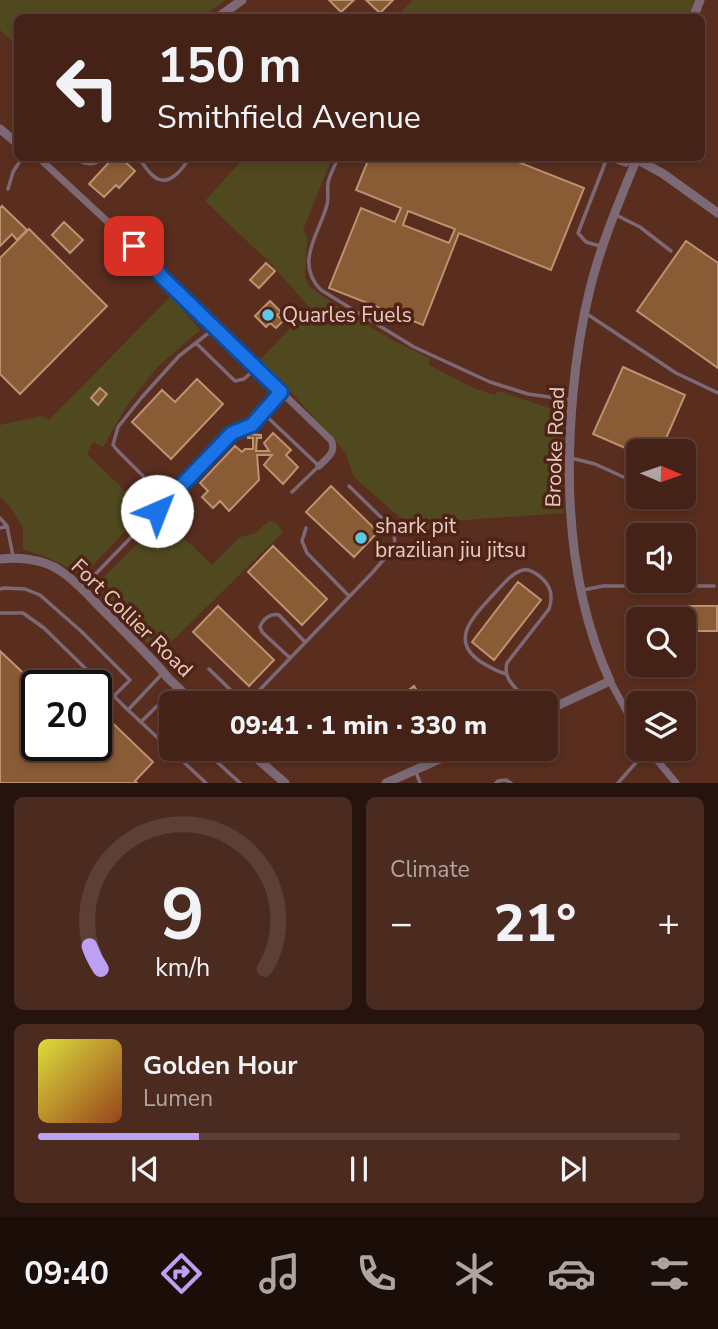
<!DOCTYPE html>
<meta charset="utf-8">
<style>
:root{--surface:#442217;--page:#4b2a20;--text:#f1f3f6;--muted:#afa4a1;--line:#5c3f36;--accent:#bca0f2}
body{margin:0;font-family:"Nunito Sans",sans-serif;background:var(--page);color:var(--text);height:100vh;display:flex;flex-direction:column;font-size:26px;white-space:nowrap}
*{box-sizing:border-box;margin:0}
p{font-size:23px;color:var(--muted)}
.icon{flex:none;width:38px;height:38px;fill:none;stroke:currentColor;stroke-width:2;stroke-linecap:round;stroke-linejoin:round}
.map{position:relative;height:783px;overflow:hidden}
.details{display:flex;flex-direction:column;gap:14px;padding:14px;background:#25130d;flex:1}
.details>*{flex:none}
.guide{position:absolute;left:14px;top:14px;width:691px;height:147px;border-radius:10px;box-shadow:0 4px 10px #0003,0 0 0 2px var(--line);background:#442217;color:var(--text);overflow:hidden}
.needle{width:46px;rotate:92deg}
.fabs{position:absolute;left:626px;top:439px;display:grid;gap:14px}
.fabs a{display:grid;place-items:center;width:70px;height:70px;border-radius:10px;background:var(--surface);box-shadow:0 4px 10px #0003,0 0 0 2px var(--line);font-size:35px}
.speed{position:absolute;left:21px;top:670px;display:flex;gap:14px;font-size:35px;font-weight:700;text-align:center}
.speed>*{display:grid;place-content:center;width:91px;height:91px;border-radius:50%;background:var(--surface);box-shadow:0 4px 10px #0003,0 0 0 2px var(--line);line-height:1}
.speed .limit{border:4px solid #111;border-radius:10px;background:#fff;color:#111}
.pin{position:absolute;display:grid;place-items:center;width:60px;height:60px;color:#fff;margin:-30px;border-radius:14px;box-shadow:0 4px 10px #0006}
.me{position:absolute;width:77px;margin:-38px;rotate:44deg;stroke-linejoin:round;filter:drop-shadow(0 0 5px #0008)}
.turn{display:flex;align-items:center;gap:24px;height:147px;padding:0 28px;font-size:32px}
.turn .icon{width:91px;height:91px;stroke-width:2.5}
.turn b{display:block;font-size:49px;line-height:60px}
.big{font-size:52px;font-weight:800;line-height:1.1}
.details .widget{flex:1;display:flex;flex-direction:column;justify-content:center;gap:10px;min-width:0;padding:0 24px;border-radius:10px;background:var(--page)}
.details .dial{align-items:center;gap:0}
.dial svg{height:182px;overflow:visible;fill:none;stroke:var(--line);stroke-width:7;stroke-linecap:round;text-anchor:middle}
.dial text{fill:var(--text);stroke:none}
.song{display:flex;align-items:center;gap:21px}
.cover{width:84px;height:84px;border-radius:10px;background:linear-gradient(135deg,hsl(60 70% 55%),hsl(20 70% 35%))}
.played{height:7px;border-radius:4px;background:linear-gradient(90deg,var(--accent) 25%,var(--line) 25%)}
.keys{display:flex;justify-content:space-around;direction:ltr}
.heat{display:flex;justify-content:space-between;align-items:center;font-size:38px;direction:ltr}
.details .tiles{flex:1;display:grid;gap:14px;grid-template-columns:1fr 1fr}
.widget:last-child{grid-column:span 2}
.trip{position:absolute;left:159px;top:691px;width:399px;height:70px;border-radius:10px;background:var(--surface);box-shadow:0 4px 10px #0003,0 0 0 2px var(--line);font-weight:800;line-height:70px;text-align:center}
.dock{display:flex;height:112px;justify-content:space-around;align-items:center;background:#1b0e09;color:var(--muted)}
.dock .icon{width:49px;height:49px}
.dock .current{color:var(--accent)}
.dock b{font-size:32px;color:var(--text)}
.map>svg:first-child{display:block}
.green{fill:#504920}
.building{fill:#8a5c35;stroke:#bc9270;stroke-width:2;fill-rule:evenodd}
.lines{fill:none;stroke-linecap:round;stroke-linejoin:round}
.service{stroke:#7d6976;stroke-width:3.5}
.minor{stroke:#7d6976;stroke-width:7}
.tertiary{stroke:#7d6976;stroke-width:9}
.route-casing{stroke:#114b97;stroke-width:18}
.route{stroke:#1a73e8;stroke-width:12}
.poi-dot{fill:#5bc8e7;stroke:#4e2315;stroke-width:2.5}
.labels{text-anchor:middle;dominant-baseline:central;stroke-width:7;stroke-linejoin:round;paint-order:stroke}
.poi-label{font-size:21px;fill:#e6cac1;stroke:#4e2315;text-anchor:start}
.street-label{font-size:21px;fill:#e6cac1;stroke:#4e2315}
</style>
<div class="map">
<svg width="718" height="783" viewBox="0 0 718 783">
<rect width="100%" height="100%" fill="#5a2e1f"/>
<path class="green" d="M0,0H226L201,17L18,18L17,46L0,30Z
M413,0H694L688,17H396Z
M244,158H332L303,230L307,237L305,277L310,287L335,305L392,340L429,358V365L473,388L494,395L499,391L552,409L564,417L563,513L436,522L421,536L354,477L345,452L290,391L258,362L310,308L271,264L205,201Z
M171,296L200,330L157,367L126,407L103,447L93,442L87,454L145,510L82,577C64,563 44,556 23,549V528L9,505L0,497V425L41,416L49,420Z
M163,518L212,565L240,537L254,534L269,521L276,523L283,532L159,654L98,596V583Z"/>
<path class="building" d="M329,0H354L341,12Z
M366,0H393L380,13Z
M113,158H121L135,171L119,188L116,185L104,197L89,184Z
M369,158H508L584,188L551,270L459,233L423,325L329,288L361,208L395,222L401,208L356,190ZM408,211L455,229L449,243L403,225Z
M2,206L27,230L17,240L12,234L0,246V208Z
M64,222L83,240L70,253L52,235Z
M29,229L107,306L20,394L0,374V258Z
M686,241L718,263V368L637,311Z
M266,263L275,271L259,288L250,280Z
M270,301L281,312L277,315L283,321L276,328L270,323L266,327L255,316Z
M623,367L685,395L660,452H639V454L593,434Z
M197,379L223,404L171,459L132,422L162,390L175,402Z
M100,388L107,394L98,405L91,398Z
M273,433L291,450L286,455L298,467L283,484L264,465L272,455H257L259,480L229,511L220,501L213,508L202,497L208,491L200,483L235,446L242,452L245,449H253V438H248V434L261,435V438H257L256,451H269L264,443Z
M331,486L378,532L354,557L306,512Z
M133,488L141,495L131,506L123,499Z
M273,546L327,599L302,625L248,572Z
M518,582L541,600L494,660L472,642Z
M218,606L274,660L249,686L193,632Z
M642,606H717V631H684V620H642Z
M0,651L37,686V746H96V707L153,762L135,781L137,783H0Z
M59,671L74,686H45Z
M414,686L426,704H395L393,702Z
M312,749H346L341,751L343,755L325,756Z"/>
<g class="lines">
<path class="service" d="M73,158C83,163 93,168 102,158
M139,158C144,165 150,176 158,179C171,185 184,167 189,158
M338,158C335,166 330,174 328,183C327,190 329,197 327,205C319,234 294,263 321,290L414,347L490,382L528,394L570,400
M606,158L626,165L633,161
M8,189L13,172L22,158
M616,215L640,227L671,251
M600,246L586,242L578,233L607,158
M587,314L676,373L718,393
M196,343L235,381L244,379L255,369
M263,413L319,466L292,492
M571,458L595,464L639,484
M143,476L118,451L113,445L118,427L142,397L179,356L215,328
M0,518L7,526
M0,528L7,526L13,556
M306,528L302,541L307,553L349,596
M82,588L232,433L252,425L280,393
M0,589L3,588L25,589L40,595L82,632L130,680L114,696
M583,590L603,586H714
M0,613H23L44,628L128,710L162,674
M290,658L262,632L260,627C263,619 270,613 279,615L305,642
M209,669L245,704
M506,674C496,671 489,667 481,662C448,640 474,616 493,595C501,587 511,573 523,570C528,569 534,572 538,575C550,584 554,594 549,609L507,663C502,682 520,689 529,704
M246,704L373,572L395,546L394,533L391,527L349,486
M128,710L206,783
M141,722L157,706L172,719
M203,749L240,783
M416,772L420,783
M496,783L498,781L506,780L511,783
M618,783L647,750"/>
<path class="minor" d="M39,158L152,263L161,276L331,440C337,452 327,458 319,466
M610,681L639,734
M648,749L676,783"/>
<path class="tertiary" d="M217,18L242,0
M693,18L700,0
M0,129L18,144
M636,159L662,173L718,213
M0,559C18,557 43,559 59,570C74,579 87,594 100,607C119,626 139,646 158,666L168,678L195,704
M546,711L610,681C569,591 564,490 573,393C576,360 581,326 589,293C600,246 619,202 637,158
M246,749L285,783
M386,783L462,749"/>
</g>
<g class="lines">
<defs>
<path id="route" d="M134,246L152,263L161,276L281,392L252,425L232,433L157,511"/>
</defs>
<use href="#route" class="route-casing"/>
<use href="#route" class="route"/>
</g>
<g class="poi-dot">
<circle cx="268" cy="315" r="7"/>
<circle cx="361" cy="538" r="7"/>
</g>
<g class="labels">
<g class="poi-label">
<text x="282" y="315">Quarles Fuels</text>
<text x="375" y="526">shark pit<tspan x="375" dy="24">brazilian jiu jitsu</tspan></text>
</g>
<g class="street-label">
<text transform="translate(555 447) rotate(-88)">Brooke Road</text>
<text transform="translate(132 618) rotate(44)">Fort Collier Road</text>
</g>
</g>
</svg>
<div class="fabs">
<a><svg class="needle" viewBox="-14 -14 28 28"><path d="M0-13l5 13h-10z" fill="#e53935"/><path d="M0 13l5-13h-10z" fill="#afa4a1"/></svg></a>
<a><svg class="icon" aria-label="sound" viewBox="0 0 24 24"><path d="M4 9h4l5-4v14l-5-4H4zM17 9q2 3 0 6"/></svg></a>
<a><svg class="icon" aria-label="search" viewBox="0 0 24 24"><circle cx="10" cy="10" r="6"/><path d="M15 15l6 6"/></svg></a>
<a><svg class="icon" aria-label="layers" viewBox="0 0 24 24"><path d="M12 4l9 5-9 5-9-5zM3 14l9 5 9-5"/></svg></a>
</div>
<div class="speed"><div class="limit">20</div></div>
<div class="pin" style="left:134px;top:246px;background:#d93025"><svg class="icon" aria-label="arrive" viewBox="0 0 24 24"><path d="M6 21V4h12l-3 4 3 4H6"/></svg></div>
<svg class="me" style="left:157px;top:511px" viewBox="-20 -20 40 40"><circle r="19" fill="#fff"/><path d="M0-13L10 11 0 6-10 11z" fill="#1a73e8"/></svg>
<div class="trip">09:41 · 1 min · 330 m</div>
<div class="guide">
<div class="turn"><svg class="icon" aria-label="left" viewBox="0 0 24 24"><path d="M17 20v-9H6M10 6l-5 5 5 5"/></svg><div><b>150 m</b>Smithfield Avenue</div></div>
</div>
</div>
<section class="details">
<div class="tiles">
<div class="widget dial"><svg viewBox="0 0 100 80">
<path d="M14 69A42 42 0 1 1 86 69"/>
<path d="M14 69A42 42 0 0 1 9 59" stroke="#bca0f2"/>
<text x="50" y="56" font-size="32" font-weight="700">9</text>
<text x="50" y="72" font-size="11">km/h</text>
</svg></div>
<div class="widget"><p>Climate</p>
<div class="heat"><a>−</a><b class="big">21°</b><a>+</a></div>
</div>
<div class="widget">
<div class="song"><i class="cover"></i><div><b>Golden Hour</b><p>Lumen</p></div></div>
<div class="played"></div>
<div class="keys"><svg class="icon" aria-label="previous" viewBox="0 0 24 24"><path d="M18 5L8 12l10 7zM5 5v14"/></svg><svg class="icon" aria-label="pause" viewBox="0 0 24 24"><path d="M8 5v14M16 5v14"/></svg><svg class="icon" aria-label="next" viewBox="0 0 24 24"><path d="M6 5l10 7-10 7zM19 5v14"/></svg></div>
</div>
</div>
</section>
<nav class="dock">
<b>09:40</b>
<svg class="icon current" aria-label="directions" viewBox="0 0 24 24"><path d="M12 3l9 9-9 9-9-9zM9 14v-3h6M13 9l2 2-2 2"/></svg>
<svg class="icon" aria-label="music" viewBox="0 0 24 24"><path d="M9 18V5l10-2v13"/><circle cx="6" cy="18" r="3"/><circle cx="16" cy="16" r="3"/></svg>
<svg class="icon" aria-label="phone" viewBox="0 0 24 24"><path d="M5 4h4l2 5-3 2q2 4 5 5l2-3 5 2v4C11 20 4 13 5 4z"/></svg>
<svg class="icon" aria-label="climate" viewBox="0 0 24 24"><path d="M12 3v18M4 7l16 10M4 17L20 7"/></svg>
<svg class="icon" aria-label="car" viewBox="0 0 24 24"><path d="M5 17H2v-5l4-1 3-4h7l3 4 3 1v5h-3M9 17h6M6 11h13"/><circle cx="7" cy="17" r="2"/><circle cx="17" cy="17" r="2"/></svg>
<svg class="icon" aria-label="filters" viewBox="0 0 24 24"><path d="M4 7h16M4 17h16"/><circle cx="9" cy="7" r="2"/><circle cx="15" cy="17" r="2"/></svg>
</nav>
